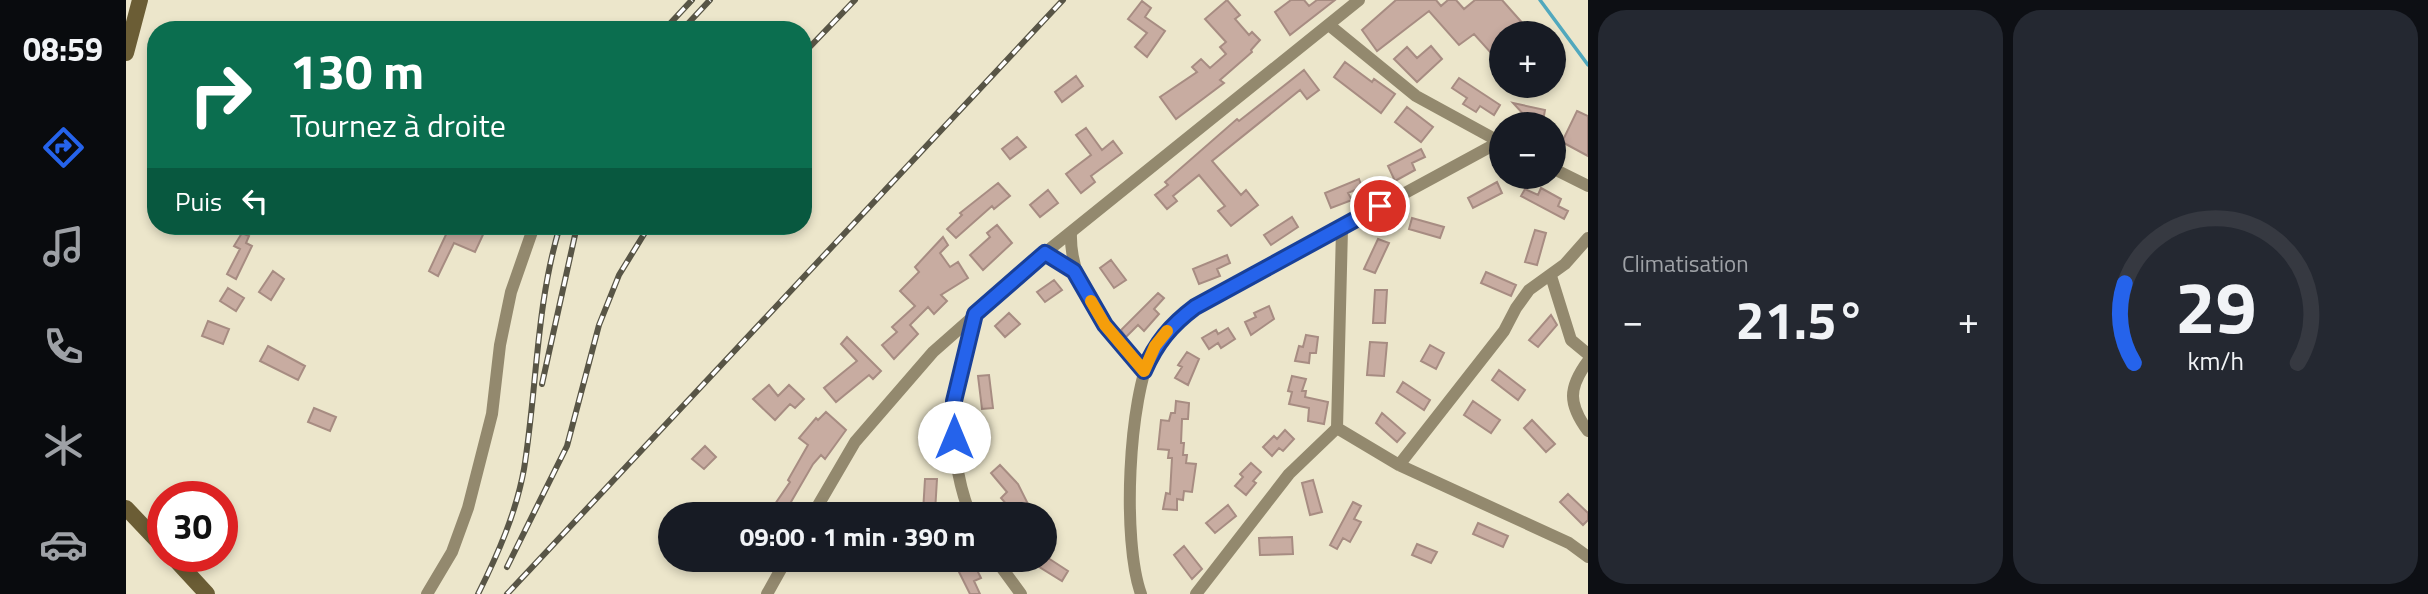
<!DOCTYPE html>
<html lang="fr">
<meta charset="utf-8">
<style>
:root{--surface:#171b24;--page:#242831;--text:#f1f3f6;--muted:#9ea1a6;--line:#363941;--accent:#2563eb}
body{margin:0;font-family:"Titillium Web",sans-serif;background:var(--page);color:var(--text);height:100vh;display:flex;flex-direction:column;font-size:26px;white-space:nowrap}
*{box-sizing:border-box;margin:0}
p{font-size:23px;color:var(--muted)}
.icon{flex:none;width:38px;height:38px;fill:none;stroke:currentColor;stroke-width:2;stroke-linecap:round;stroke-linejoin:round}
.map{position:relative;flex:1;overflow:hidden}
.panel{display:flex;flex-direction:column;gap:10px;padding:10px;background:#0d0f14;width:840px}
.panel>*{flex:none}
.banner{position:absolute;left:21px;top:21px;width:665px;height:214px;border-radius:28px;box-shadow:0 4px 10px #0003;background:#0b6e4f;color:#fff;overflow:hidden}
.buttons{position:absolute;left:1363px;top:21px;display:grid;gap:14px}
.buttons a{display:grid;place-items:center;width:77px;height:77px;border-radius:50%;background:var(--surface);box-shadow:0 4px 10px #0003;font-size:35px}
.speed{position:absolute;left:21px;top:481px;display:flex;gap:14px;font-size:35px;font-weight:700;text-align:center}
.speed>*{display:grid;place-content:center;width:91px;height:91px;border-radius:50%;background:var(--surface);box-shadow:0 4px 10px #0003;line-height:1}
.speed .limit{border:10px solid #d22;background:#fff;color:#111}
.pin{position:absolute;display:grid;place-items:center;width:60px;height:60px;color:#fff;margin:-30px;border:4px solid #fff;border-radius:50%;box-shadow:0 2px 7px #0007}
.me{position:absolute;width:77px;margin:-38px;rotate:0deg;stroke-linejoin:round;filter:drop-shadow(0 0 5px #0008)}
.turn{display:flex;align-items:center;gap:24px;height:147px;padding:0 28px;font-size:32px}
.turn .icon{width:91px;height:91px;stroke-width:2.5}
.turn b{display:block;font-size:49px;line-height:60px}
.then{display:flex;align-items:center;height:66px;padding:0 28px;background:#0003;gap:14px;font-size:26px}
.big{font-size:52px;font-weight:700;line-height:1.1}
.panel .widget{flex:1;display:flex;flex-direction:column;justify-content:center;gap:10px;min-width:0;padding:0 24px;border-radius:28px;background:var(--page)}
.panel .dial{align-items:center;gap:0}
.dial svg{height:182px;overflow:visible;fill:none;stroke:var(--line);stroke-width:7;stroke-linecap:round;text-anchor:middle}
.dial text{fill:var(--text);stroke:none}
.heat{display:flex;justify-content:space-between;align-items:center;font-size:38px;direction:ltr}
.panel .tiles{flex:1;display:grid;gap:10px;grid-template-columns:repeat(2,1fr)}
.trip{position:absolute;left:532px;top:502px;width:399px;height:70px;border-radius:35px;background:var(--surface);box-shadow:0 4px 10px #0003;font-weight:700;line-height:70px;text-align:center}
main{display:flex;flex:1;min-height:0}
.tabs{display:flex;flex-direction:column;width:126px;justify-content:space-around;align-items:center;background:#090b0e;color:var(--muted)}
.tabs .icon{width:49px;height:49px}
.tabs .current{color:var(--accent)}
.tabs b{font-size:32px;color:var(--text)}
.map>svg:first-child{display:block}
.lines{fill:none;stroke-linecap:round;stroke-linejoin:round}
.stream{stroke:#51a8bd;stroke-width:3.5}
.building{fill:#c8aca1;stroke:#a78c82;stroke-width:2}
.street{stroke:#93896e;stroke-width:12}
.secondary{stroke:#6b5d35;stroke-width:16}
.rail-casing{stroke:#585546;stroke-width:6}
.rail{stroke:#fff;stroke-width:3.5;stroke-dasharray:10;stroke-linecap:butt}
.route-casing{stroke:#184099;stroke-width:18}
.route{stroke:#2563eb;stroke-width:12}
.slow{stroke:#f59e0b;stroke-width:12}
</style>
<main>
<nav class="tabs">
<b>08:59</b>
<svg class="icon current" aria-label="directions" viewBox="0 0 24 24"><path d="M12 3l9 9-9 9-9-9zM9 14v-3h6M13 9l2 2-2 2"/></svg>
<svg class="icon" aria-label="music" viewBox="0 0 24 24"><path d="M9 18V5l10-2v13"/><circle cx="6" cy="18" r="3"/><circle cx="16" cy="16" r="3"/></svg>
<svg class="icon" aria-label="phone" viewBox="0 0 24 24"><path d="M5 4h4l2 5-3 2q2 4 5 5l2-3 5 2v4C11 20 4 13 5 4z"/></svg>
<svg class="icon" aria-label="climate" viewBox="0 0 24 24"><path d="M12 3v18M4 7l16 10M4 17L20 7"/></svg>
<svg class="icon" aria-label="car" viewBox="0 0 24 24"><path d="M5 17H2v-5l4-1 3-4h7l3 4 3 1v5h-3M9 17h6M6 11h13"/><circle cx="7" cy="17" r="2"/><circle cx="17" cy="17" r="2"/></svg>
</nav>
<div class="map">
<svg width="1462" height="594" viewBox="0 0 1462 594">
<rect width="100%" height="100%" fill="#ece6cb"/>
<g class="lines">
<path class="stream" d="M1414,0L1462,65"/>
</g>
<path class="building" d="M1101,0L1114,15L1109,19L1123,35L1126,32L1134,40L1125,50L1126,52L1094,80L1098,83L1050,119L1034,97L1071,72L1066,67L1075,59L1084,68L1100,54L1094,47L1100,42L1079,19Z
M1165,0H1178L1183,6L1191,0H1209L1164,35L1149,12Z
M1270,0H1310L1315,6L1322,0H1330L1338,9L1349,0H1376L1399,26L1390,33H1376V45L1365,53L1348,34L1333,45L1303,11L1251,51L1236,30Z
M1016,1L1025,8L1019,17L1039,31L1021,57L1009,47L1021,33L1002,19Z
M1305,46L1316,59L1291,82L1268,59L1281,47L1291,58Z
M1219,62L1246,82L1248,79L1269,94L1255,113L1208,77Z
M1178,70L1193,90L1181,99L1174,90L1086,161L1115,195L1120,190L1132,205L1105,226L1092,211L1099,206L1073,175L1047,196L1051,201L1041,209L1029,195L1042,185L1039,182L1111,119L1113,121Z
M950,76L957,86L936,102L929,92Z
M1333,78L1374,105L1368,115L1354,106L1350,112L1337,104L1341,98L1326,88Z
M1387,103L1419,110L1417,121L1401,118Z
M1281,107L1307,127L1295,142L1269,122Z
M1451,111L1462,116V156L1436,142Z
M960,128L976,150L987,141L996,153L965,176L969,182L955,193L940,174L965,155L950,135Z
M891,137L900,147L884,159L876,149Z
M1295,149L1299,157L1286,163L1289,170L1269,181L1262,166Z
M1233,179L1236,187L1222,193L1226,200L1205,208L1199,193Z
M1371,182L1376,193L1347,208L1342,198Z
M872,183L884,196L868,209L866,206L830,238L821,229L836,215L834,213Z
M1415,188L1435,199L1432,206L1442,211L1438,219L1395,196L1399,189L1412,195Z
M922,190L932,203L914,217L904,205Z
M1166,217L1172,227L1145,245L1138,235Z
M1286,218L1318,227L1314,238L1283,229Z
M871,225L886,243L857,270L844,255L864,237L861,233Z
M324,226H361L349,252L328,243L312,276L303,271Z
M1409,230L1420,233L1411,265L1399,262Z
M116,233L123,236L120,243L126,246L110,279L101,274L114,249L108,246Z
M817,237L822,245L814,253L824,267L832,262L842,278L815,295L821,301L808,314L802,307L784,325L792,334L768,359L756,345L771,332L766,327L789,306L774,291L793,272L789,267Z
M1252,239L1263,243L1249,273L1238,269Z
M1101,255L1104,263L1091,269L1094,276L1073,284L1067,269Z
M985,260L1000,280L988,288L974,268Z
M147,271L158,279L145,300L133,292Z
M1360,272L1390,285L1385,296L1355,283Z
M928,280L936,290L919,302L911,292Z
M102,288L118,298L110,311L94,301Z
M1249,290H1261L1259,323H1247Z
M1032,293L1038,298L1028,309L1033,314L1018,331L1012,325L1000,337L995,330Z
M1143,306L1148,319L1125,335L1119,322L1130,317L1128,313Z
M883,313L894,324L879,337L869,326Z
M1425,315L1431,325L1412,347L1403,340Z
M82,321L103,329L97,344L76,336Z
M1102,328L1109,339L1095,348L1092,343L1083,349L1076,338L1090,330L1092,334Z
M1180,335L1192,337L1190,353H1184L1183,363L1169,361L1173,346L1177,347Z
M721,337L755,371L747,379L743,375L710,402L698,388L731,361L715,344Z
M1244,342L1261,343L1258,376L1241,375Z
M1304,345L1318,353L1310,369L1295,361Z
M142,346L179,366L172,380L134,361Z
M1061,352L1073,359L1062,385L1049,378L1056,367L1052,365Z
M1373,370L1399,390L1392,400L1366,380Z
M863,375L867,408L856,409L852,376Z
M1166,376L1180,379L1176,391H1180L1179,397L1202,402L1198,424L1182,421L1183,408L1163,404L1166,392L1162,391Z
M1277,382L1304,400L1298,410L1271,392Z
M643,385L652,396L663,385L678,399L669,408L664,404L649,420L627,399Z
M1050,401L1063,403L1062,419H1056L1055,443H1058L1057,455H1061L1060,463L1070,464L1066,492L1058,491L1057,500L1051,499V510L1037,509L1040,493L1044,494L1046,458H1042L1043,450L1032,449L1035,420L1043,421L1045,413H1049Z
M1347,401L1374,420L1365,433L1338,415Z
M188,408L210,417L204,431L182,422Z
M700,412L720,430L699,459L695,455L687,464L658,514L647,507L664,482L662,480L682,445L673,438L690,418L692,420Z
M1256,413L1279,433L1271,442L1250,423Z
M1406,420L1429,444L1420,452L1398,428Z
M1159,430L1168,439L1157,451L1153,448L1146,456L1137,447L1148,436L1151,439Z
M579,446L590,457L578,469L566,459Z
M1125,463L1135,472L1127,481L1130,483L1120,495L1109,486L1117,477L1114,474Z
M874,465L892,484L904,508L892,514H889L875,498L881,492L865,473Z
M799,479H811L809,512H797Z
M1187,480L1196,512L1184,515L1176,483Z
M1442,494L1462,513V520L1457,525L1434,502Z
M1227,502L1235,506L1228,519L1235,522L1224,542L1217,538L1211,549L1204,545Z
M1102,505L1110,516L1089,533L1080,523Z
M1352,523L1382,536L1377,547L1347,534Z
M1166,537L1167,554L1134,555L1133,538Z
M1291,544L1311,552L1305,563L1286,555Z
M1058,546L1076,569L1066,579L1048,555Z
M919,556L942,571L936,581L902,560H919Z
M827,560H846L855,578L848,581L854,594H844Z"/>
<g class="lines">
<path class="street" d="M1203,25L1290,96L1376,143
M1428,169L1462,186
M945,233C943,288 984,332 1018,371
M919,253L948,271
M1425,276L1445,340L1462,354
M1462,361C1442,388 1442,404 1462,431
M1211,428L1273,465L1443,543L1462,557
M1273,465L1378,331L1390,308L1403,290L1439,264L1462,238
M687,514L729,442L807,352L925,248L1233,0
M844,514C831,481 825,439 828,403C830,374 842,342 849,314
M870,560L895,594
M301,594L326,552L342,508L366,414L374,345L385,292L408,226
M641,594L660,560
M1015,594C996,541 1002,399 1027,349C1036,331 1054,318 1069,307L1373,142
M1070,594L1163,474L1211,428L1216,229"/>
<path class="secondary" d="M0,53L14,0
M0,508L37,547
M46,556L81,594"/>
<defs>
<path id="rail" d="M538,30L566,0
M556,30L584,0
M677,54L729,0
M416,384L451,226
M381,567L441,446L473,325L493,275L523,226
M352,594C372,554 390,513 398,469C411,389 410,304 434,226
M381,594L937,0"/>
</defs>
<use href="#rail" class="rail-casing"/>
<use href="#rail" class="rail"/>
</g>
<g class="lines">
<defs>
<path id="route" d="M828,437V401L849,314L919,253L948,271L979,325L1018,371C1030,343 1045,325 1069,307L1254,206"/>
</defs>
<use href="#route" class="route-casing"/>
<use href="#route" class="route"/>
<path class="slow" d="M965,301L979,325L1018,371L1029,346L1041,331"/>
</g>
</svg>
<div class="buttons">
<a>+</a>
<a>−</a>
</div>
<div class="speed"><div class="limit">30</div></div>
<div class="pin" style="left:1254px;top:206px;background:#d93025"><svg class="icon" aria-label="arrive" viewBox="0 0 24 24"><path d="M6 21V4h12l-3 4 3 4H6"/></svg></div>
<svg class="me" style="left:828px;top:437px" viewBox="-20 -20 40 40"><circle r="19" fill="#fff"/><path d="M0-13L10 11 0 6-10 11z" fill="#2563eb"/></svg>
<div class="trip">09:00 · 1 min · 390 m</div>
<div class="banner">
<div class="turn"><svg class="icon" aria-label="right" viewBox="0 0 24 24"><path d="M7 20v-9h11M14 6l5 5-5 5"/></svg><div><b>130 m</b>Tournez à droite</div></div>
<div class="then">Puis<svg class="icon" aria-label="left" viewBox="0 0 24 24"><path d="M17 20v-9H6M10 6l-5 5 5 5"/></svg></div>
</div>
</div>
<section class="panel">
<div class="tiles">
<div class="widget"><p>Climatisation</p>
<div class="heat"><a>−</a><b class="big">21.5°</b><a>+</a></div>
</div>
<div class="widget dial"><svg viewBox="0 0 100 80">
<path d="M14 69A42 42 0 1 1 86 69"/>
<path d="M14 69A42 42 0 0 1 10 34" stroke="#2563eb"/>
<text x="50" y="56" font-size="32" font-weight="700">29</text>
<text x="50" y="72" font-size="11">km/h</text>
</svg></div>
</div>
</section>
</main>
